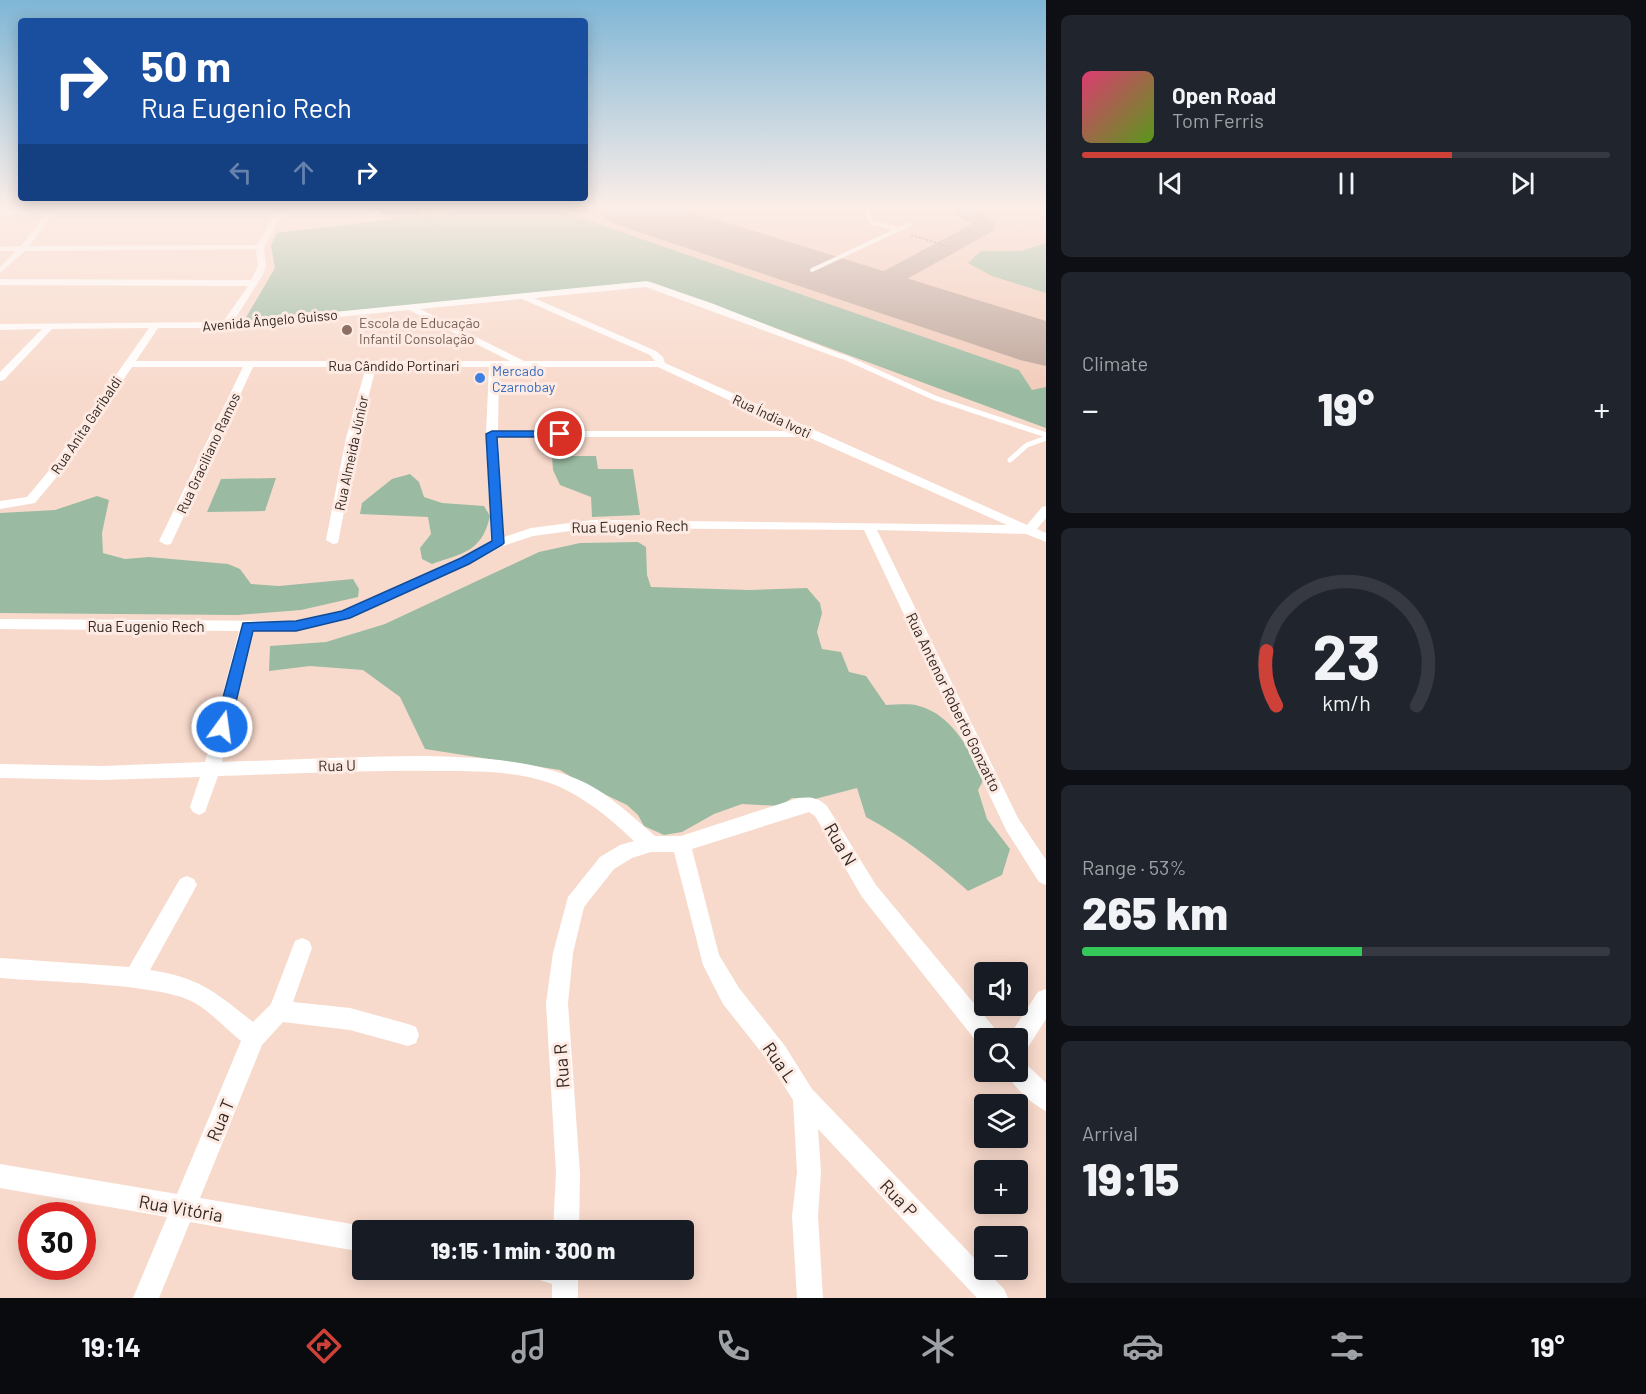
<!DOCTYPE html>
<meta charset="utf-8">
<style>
:root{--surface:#171b24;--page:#20242c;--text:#f1f3f6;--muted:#9ea1a6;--line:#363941;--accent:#ce4138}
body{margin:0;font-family:Barlow,sans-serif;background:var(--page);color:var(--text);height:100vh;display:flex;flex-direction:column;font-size:22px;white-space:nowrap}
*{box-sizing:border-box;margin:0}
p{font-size:20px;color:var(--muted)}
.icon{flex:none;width:33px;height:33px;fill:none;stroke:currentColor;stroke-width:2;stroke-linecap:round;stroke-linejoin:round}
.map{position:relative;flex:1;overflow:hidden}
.details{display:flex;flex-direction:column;gap:15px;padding:15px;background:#0d0f14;width:600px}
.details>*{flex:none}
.hud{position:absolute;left:18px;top:18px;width:570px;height:183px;border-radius:6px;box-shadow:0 3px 15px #0003;background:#1a4fa0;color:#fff;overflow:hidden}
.tools{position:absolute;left:974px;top:962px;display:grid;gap:12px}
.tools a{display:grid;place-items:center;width:54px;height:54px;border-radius:6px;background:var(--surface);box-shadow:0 3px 15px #0003;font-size:30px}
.speed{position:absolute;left:18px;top:1202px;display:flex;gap:12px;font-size:30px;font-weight:700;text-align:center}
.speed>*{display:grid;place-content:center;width:78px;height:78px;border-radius:50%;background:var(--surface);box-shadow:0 3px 15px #0003;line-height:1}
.speed .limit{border:9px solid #d22;background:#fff;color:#111}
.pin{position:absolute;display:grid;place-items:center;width:51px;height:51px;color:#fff;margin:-26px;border:3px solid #fff;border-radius:50%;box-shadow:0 2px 6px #0007}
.me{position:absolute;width:66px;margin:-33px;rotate:14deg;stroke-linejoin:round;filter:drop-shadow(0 0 4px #0008)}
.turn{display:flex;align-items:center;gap:21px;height:126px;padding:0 24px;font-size:27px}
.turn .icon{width:78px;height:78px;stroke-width:2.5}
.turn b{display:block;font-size:42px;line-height:51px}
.lanes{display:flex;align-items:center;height:57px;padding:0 24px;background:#0003;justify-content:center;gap:30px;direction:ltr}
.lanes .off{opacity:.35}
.big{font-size:45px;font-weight:800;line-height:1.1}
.details .widget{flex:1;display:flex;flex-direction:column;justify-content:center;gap:9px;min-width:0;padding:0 21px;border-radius:9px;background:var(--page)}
.details .dial{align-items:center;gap:0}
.dial svg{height:156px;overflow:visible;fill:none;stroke:var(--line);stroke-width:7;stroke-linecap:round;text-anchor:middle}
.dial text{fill:var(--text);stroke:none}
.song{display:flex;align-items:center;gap:18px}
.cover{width:72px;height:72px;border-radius:9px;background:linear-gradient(135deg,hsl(340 70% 55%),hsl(90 70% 35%))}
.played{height:6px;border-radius:3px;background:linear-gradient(90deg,var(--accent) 70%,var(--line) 70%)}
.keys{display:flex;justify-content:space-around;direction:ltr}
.heat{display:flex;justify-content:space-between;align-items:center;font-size:33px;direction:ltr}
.charge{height:9px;border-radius:4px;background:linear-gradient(90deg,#34c759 53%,var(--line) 0)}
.trip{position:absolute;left:352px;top:1220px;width:342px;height:60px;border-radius:6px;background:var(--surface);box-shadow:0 3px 15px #0003;font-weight:800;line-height:60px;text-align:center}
.tabs{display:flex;height:96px;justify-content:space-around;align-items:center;background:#090b0e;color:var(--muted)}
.tabs .icon{width:42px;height:42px}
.tabs .on{color:var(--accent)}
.tabs b{font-size:27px;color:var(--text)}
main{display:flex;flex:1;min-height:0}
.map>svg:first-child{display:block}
.built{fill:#f2ccbb}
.green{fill:#9abba2}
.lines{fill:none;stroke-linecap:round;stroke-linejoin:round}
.taxiway{fill:#bca499;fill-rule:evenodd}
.runway{fill:#bca499;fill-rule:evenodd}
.path{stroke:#8f7b72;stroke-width:1.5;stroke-dasharray:2 2;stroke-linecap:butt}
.lane-far1{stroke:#fff;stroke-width:4}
.lane{stroke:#fff;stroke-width:5}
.street{fill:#fff;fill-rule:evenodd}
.route{fill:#1a73e8;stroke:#114b97;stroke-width:1.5}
.education-dot{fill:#8d6e63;stroke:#fdeae2;stroke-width:2}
.shop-dot{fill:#3f7fe0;stroke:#fdeae2;stroke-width:2}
.labels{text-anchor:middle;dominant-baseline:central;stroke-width:6;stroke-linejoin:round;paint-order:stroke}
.far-street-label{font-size:14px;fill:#322722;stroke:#fdeae2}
.far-education-label{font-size:14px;fill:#785e54;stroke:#fdeae2;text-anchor:start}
.far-shop-label{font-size:14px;fill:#366cbe;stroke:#fdeae2;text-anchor:start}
.street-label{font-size:15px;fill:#322722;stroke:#fdeae2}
.near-street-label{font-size:18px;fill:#322722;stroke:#fdeae2}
</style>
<main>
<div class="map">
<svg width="1046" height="1298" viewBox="0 0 1046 1298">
<rect width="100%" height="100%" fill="#f8dacc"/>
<path class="built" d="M374,209H1046V428L651,282L244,321L275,268L271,245L277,233L395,219Z"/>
<path class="green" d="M374,209H421L420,215L449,214L459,209H555L1019,370L1032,390L1046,387V428L651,282L244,321L275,268L271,245L277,233L395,219Z
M1046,243V293L992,276L968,263L981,251H1021Z
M552,456H596L598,469H633L640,515L592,517L591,497L560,485L553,470Z
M410,474L419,482L424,497L442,503L484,506L490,516C482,552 463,553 432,564L422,559L420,548L431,534L428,517L360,514L362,503L392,479Z
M276,478L265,511L207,512L221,479Z
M97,496L109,500L102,533L103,553L125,559L149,557L228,564L240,569L251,584L279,586L353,579L359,589L358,597L301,610L237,615L0,613V513L55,510Z
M638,542L646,547L647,575L651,587L749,590L807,588L820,603L822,613L817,632L822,649L841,652L849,672L866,676L886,705C896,705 909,703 919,706C951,714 971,751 984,779L978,790L987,819L1010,849L1002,875L968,891C934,861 905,838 866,817L857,788L815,799L792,798L780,806L742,804L714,814L682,832L664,835L644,826L638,815L627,805L581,783L560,770L425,749L400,697L363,670L310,666L269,671L270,646L326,642L385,624L539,552L580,543Z"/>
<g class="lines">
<path class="taxiway" d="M952,209C975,209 983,206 996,226L993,231L898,284L867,290L830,283L826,278L830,273C847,268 865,274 882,272L972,224L955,214Z"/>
<path class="runway" d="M598,209H682L1046,321V366L1020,360L606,221Z"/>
<path class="path" d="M430,209L426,218L434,225
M911,235L950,247"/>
<path class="lane-far1" d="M865,209L871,222L897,229
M812,270L910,224"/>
<path class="lane" d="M844,357L935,398L1046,435
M1010,460L1027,445L1046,438"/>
<path class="street" d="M285,209L377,210L381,212L377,214H282L264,247L266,266L263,275L233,322L647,281L711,303L849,357L841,359L646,287L534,298L656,351L663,357L665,363L1027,525L1042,507L1046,506V518L1037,529L1046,533V542L1026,534L877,530L1018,818L1046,860V885L1039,882L1006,830L864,530L593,528L533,536L503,546L470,564L350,619L295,631H254L222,762C289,760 357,756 424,756C476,757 528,759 577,779C606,791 631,815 655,836H681L798,798C811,797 817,797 827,806L876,885L996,1030L999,1038H984V1047L980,1046L862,897L815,816L809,812L692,849L719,955L739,988L785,1046L812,1089L1004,1289L1008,1298H977L818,1129L821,1172L818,1216L823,1298H797L792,1216L797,1172L793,1100L769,1062L723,1004L703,965L674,852H651L632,858L614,869L584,907L573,953L568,1003L580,1173L579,1230H553L556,1173L546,1003L553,953L568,897L600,857L620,845L634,841C614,822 593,804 568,791C529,770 477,771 433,771C362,770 290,774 218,776L205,812L199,815L193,812L190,807L200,777L102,780L0,778V764L102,766L205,762L239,631L0,629V619L295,621L341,611L460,558L491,541L486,434L489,367H376L358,438L338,543L333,544L326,540L346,438L366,367H253L171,544L166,545L159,541L243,367H132L55,479L35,503L0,509V501L27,497L47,473L149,328L52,329L4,380L0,381V372L42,329L0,330V324L223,322L248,286L0,285V279L251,280L258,266L256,249L25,251L0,273V267L16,251H0V247L21,246L46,214H0V210ZM54,214H275L257,245L29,246ZM522,299L650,355L655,361H524L420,309ZM409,310L510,361H136L158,328H226ZM499,367H658L795,431H498ZM498,437H808L1007,525L593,520L531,528L504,537Z
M187,876L194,879L197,885L150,970C200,978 214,991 253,1022L271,1004L295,941L302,938L309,941L312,948L293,1002L350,1008L408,1024L416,1027L419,1035L416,1043L408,1046L350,1030L283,1022L262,1045L200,1198L363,1226L372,1230H363V1252L190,1222L159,1298H133L167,1217L0,1188V1164L177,1194L241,1041C226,1029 212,1013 195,1003C162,983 43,982 0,978V958L129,967L180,879Z
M1046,989V1019L1025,1052L1017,1055V1038H1008L1009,1036L1038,992Z
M1017,1060L1025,1063L1046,1083V1111C1031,1104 1012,1086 1006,1071H1017Z
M529,1269H578V1298H552V1284L533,1278Z"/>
</g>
<linearGradient id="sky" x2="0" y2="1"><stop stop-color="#7fb6d6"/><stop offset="0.53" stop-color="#fceee8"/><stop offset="1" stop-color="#fceee8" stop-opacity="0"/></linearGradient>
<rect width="1046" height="391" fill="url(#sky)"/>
<path class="route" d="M492,431H560L565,434L560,437H497L504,543L502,545L469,564L350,618L296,631H253L230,727L228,731H217L215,727L243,623L296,621L342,611L461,558L492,541L486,434Z"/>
<circle class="education-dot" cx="347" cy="330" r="6"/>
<circle class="shop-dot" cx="480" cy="378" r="6"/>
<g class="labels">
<g class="far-street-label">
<text transform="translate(270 320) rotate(-5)">Avenida Ângelo Guisso</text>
<text x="394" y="365">Rua Cândido Portinari</text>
<text transform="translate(772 416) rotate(25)">Rua Índia Ivoti</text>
<text transform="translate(86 425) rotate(-56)">Rua Anita Garibaldi</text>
<text transform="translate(208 453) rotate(-65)">Rua Graciliano Ramos</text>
<text transform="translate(351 453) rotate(-78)">Rua Almeida Júnior</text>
</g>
<g class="far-education-label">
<text x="359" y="322">Escola de Educação<tspan x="359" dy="16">Infantil Consolação</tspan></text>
</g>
<g class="far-shop-label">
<text x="492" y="370">Mercado<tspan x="492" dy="16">Czarnobay</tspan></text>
</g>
<g class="street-label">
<text transform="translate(630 526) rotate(-1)">Rua Eugenio Rech</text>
<text x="146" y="626">Rua Eugenio Rech</text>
<text transform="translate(954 702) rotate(64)">Rua Antenor Roberto Gonzatto</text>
<text transform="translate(337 765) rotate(-1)">Rua U</text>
</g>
<g class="near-street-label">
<text transform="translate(841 844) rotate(60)">Rua N</text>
<text transform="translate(780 1062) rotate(55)">Rua L</text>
<text transform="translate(561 1066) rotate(-94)">Rua R</text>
<text transform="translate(220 1120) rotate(-67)">Rua T</text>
<text transform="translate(899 1198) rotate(46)">Rua P</text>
<text transform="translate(181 1208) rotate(10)">Rua Vitória</text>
</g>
</g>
</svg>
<div class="tools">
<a><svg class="icon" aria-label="sound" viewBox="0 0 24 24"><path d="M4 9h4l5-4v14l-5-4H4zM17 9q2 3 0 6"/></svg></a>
<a><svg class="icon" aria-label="search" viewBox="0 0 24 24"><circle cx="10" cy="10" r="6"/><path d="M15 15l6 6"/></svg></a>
<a><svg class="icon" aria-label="layers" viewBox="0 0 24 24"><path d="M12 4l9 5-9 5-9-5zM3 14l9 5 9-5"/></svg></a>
<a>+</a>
<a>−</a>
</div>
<div class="speed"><div class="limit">30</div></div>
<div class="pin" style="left:560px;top:434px;background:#d93025"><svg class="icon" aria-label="arrive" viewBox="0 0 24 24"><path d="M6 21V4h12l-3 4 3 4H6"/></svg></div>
<svg class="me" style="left:222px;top:727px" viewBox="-20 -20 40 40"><circle r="17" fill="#1a73e8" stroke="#fff" stroke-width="3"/><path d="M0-11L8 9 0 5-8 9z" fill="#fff"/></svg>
<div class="trip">19:15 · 1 min · 300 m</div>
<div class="hud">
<div class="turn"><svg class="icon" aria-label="right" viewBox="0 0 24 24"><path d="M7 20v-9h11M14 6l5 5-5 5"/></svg><div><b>50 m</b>Rua Eugenio Rech</div></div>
<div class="lanes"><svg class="icon off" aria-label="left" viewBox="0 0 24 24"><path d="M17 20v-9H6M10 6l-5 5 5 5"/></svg><svg class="icon off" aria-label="ahead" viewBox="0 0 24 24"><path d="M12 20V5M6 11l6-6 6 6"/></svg><svg class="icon" aria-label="right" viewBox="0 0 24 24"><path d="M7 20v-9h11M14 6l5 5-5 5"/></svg></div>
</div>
</div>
<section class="details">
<div class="widget">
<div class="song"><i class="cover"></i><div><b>Open Road</b><p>Tom Ferris</p></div></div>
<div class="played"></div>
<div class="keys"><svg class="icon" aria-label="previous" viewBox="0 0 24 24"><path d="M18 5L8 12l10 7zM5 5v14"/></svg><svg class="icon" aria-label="pause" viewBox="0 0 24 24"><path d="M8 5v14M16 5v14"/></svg><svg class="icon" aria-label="next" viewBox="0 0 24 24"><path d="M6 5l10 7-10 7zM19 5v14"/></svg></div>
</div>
<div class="widget"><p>Climate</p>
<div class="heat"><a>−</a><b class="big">19°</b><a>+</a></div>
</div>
<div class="widget dial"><svg viewBox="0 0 100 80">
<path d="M14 69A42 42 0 1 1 86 69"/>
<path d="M14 69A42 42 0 0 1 9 41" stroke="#ce4138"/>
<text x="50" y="56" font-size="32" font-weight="700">23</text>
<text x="50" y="72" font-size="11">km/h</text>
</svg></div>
<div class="widget"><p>Range · 53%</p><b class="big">265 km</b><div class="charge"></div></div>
<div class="widget"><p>Arrival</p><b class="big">19:15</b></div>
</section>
</main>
<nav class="tabs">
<b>19:14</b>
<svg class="icon on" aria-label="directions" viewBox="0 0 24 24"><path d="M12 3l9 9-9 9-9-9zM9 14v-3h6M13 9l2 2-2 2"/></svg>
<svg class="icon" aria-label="music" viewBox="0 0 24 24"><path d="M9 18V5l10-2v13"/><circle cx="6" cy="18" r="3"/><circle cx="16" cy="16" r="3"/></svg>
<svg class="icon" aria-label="phone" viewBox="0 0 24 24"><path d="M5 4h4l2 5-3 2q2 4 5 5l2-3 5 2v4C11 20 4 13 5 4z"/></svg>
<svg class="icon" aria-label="climate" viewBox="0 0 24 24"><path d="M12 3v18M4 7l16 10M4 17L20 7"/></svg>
<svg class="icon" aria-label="car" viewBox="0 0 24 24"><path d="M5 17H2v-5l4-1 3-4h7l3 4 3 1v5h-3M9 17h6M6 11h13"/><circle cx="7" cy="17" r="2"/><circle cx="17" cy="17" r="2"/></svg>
<svg class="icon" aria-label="filters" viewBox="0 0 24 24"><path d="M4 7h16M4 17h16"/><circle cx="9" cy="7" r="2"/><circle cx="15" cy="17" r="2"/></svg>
<b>19°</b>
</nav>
